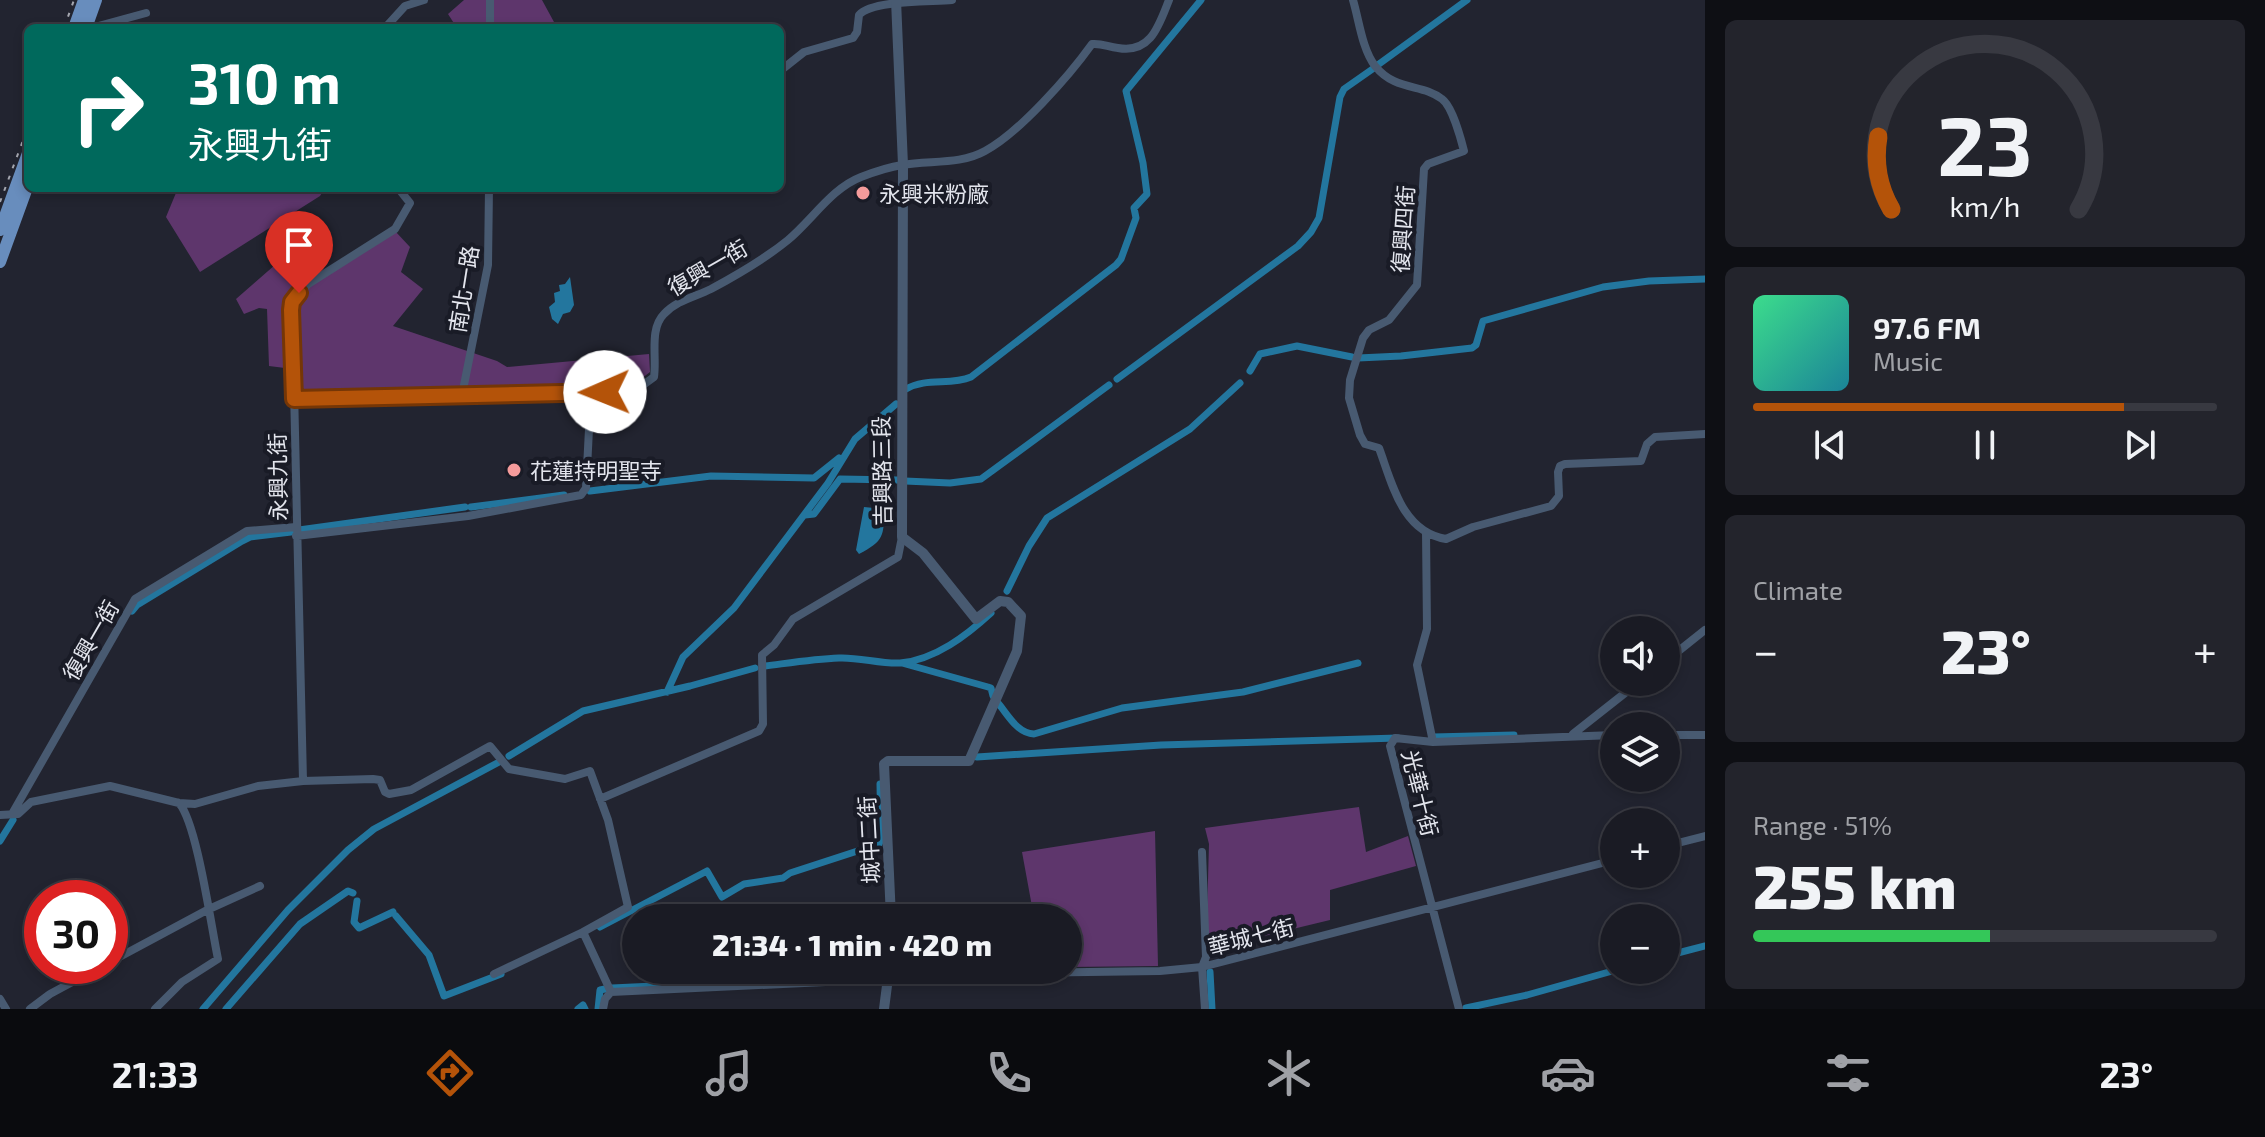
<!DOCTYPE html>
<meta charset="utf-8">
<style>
:root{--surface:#1a1b24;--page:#23242c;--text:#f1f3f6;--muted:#9fa1a6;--line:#383941;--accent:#b45309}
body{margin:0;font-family:"Exo 2","Noto Sans TC",sans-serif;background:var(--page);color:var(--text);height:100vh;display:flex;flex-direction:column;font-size:30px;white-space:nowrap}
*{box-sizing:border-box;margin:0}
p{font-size:26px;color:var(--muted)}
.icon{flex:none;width:44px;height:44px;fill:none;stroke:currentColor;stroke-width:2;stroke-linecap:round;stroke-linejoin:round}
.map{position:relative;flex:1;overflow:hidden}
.drawer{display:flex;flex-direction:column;gap:20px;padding:20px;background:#0e0f14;width:560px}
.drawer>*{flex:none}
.banner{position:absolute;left:24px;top:24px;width:760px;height:168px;border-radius:12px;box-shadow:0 4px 12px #0003,0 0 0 2px var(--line);background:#00695c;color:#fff;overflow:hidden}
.controls{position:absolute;left:1600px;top:616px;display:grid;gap:16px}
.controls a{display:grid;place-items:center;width:80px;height:80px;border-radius:50%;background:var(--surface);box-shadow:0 4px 12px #0003,0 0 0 2px var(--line);font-size:40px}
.speed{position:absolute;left:24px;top:880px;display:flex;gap:16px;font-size:40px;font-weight:700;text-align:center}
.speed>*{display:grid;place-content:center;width:104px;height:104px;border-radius:50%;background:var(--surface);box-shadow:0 4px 12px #0003,0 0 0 2px var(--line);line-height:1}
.speed .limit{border:12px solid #d22;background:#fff;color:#111}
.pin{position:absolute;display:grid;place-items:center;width:68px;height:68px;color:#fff;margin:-82px -34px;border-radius:50% 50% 50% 0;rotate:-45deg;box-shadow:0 0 8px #0007}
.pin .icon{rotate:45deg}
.me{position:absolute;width:88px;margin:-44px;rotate:269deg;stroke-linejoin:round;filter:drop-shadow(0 0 6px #0008)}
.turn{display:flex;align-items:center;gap:28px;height:168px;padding:0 32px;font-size:36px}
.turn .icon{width:104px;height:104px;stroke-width:2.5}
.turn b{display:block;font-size:56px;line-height:68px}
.big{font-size:60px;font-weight:800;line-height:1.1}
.drawer .widget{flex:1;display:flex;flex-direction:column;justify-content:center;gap:12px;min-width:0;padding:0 28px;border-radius:12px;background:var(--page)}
.drawer .dial{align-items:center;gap:0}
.dial svg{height:208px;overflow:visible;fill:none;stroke:var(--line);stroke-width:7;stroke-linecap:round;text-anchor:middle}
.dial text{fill:var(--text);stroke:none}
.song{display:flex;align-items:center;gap:24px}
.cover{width:96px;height:96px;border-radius:12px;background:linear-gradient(135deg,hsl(150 70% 55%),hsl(190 70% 35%))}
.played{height:8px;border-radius:4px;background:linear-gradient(90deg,var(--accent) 80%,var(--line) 80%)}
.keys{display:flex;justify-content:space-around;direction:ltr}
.heat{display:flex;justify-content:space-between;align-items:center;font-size:44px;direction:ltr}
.charge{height:12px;border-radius:6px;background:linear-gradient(90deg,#34c759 51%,var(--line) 0)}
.trip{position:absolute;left:622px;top:904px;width:460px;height:80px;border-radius:40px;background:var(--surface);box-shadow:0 4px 12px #0003,0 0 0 2px var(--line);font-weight:800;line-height:80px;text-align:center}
.dock{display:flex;height:128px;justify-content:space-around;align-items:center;background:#0a0b0e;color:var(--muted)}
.dock .icon{width:56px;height:56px}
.dock .current{color:var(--accent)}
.dock b{font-size:36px;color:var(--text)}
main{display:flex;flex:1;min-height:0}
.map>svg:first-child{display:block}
.forest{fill:#5e366c}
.water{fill:#23769e}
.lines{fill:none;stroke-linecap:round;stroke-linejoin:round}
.canal{stroke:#23769e;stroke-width:7}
.minor{stroke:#485a71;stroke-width:8}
.tertiary{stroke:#485a71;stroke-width:10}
.primary{stroke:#688dbd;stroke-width:12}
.rail{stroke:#a5a7b0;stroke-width:2;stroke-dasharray:4 8;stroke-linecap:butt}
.route-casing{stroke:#753606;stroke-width:20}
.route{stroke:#b45309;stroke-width:14}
.poi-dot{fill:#f59b9b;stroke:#191b26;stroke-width:3}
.labels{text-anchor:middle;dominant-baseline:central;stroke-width:8;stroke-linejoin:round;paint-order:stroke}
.poi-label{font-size:22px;fill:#e3e5ed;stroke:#191b26;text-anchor:start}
.street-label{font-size:22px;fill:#e3e5ed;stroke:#191b26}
</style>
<main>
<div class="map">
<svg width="1705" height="1009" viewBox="0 0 1705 1009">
<rect width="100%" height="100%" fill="#222430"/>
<path class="forest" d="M464,0H542L554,22L548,28H457L448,14Z
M178,188H325L320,196L200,272L166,217Z
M395,231L410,247L401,272L423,289L393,326L497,361L507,367L649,354L650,372L624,392L297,395L285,368L269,366L267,309L259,308L244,314L236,299L299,244L311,262L303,280L304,284Z
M1359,807L1366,852L1408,836L1416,866L1330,890V920L1206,950L1209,844L1205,828Z
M1155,831L1158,966L1068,967V918H1050L1033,912L1022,852Z"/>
<path class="water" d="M570,277L574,305L570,312L563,314L558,324L552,319L549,307L555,302L554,293L560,291L559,285L565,284Z
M864,507L884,509C884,536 884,541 859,554L856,550Z"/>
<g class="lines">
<path class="canal" d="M1379,64L1467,0
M1358,358L1401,356L1472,348L1476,345L1483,321L1603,287L1649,281L1705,279
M1250,371L1260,354L1297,346L1352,357
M1117,379L1298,246L1311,232L1319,218L1340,97L1344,89L1374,68
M906,389C927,377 950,386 971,377L1116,265L1121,259L1136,218L1134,208L1147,194L1143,163L1126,91L1201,0
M905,481L950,483L981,479L1109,385
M590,491L711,476L814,478L839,458
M471,507L564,495
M805,515L814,514L840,479L897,480
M299,530L465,507
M1007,591L1029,546L1047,518L1190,429L1240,383
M132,611L137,605L242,541L250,537L291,532
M902,663L988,687L991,688L993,696
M765,666C789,663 814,659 839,658C859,657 880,664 900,663C935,660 967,635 991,613
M667,692L683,657L734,608L828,483L855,439L896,404
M998,703C1008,715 1017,733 1034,734L1122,708L1243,692L1358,663
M1433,737L1514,735
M509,756L583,711L690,686L755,668
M977,757L1161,745L1398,738
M0,841L13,820
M357,901L354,922L359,928L393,912
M396,916L429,955L444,996L501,974
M600,927L707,871L722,897L744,884L783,878L790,873L879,844L881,839L880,784
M1666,956L1705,946
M1210,972L1212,1009
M612,988L738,982
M1466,1008L1527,995L1616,970
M203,1009L288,910L348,850L374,829L501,761
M226,1009L300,924L348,891L353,893
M578,1009L583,1005L585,1009
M598,1009L600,990L605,989"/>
<path class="minor" d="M1353,0C1359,20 1362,49 1375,66C1396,92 1422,83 1442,99C1452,106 1461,139 1464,151L1428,164L1424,169L1417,285L1389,320L1369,330L1363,338L1350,380L1349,398L1360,435L1365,444L1379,448C1392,483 1402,532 1446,539L1473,527L1551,506L1559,496L1558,472L1560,466L1565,464L1641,461L1647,444L1655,437L1705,434
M91,28L146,13
M385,28L405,6L424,0
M490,28V0
M780,71L804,52L853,38L857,32L859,15C872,0 930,2 952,0
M462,395L488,265L489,188
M294,399L633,392
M1426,532L1427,629L1417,665L1433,742L1395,738L1390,746L1459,1009
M296,536L468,516L581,495L586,488L589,429L594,421L654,377C657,357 649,329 664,314C677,300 695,297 711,289C737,275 766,258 788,240C812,220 832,188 861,177C874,172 889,167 902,165C930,160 960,165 985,151C1019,133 1069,76 1092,44C1102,43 1108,47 1118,48C1151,54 1159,25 1169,0
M1666,661L1705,630
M1573,734L1639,682
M1666,735H1705
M1433,742L1614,735
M303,781L292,302L308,284L395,229L410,203L398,188
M600,799L759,731L763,724L762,655L774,645L793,619L898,557L902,537
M12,814L135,599L247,531L296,527
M0,815L18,814L31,802L110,786L179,803L195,804L258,786L303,781L373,779L380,780L385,792L389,794L411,790L490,746L509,769L565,779L590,771L608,820L628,907L583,932L611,992L605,999L603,1009
M1666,846L1705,836
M1202,852L1206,957L1202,967L1205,1009
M110,962L207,910L260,886
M494,974L583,932
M611,992L1017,973L1160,971L1202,967L1614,860
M0,999L6,1009
M30,1009L50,994L102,966
M155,1009L182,982L218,959C211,926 197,823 179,803"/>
<path class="tertiary" d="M891,918L884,764L888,761H969L1017,651L1021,616L1008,602L1000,601L976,619L923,553L902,537L903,165L896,0
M884,1009L889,970"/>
<path class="primary" d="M74,28L84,0
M86,28L96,0
M0,230L28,153
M0,262L28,185"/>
<path class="rail" d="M64,28L74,0
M0,202L28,127"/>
</g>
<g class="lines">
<defs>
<path id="route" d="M299,293L292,302L291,310L294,399L605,392"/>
</defs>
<use href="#route" class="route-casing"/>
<use href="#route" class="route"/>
</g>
<g class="poi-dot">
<circle cx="863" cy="193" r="8"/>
<circle cx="514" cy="470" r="8"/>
</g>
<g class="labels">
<g class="poi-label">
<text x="879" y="193">永興米粉廠</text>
<text x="530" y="470">花蓮持明聖寺</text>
</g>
<g class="street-label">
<text transform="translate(1402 229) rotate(-86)">復興四街</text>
<text transform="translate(707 267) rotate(-30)">復興一街</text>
<text transform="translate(463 289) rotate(-81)">南北一路</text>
<text transform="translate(881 471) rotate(-91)">吉興路三段</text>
<text transform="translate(277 477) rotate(-91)">永興九街</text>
<text transform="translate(90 640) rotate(-60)">復興一街</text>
<text transform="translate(1421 793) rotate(76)">光華十街</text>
<text transform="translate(868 840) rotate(-93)">城中二街</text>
<text transform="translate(1251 936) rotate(-14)">華城七街</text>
</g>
</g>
</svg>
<div class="controls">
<a><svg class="icon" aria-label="sound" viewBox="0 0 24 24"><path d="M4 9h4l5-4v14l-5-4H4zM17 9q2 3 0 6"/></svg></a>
<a><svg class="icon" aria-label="layers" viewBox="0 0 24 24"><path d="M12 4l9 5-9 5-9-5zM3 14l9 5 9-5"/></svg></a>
<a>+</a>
<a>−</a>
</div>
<div class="speed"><div class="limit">30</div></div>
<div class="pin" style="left:299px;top:293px;background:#d93025"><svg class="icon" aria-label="arrive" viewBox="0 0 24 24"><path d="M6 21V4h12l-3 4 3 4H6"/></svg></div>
<svg class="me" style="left:605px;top:392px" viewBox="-20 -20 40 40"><circle r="19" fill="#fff"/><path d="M0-13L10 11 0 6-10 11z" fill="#b45309"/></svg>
<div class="trip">21:34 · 1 min · 420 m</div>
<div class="banner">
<div class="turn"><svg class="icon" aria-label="right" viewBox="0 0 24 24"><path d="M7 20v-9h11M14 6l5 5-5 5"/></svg><div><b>310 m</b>永興九街</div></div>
</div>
</div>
<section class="drawer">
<div class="widget dial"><svg viewBox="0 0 100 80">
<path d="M14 69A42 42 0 1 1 86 69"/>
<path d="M14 69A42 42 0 0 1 9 41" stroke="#b45309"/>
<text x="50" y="56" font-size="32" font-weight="700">23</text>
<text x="50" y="72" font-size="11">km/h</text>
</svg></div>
<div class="widget">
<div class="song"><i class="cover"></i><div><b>97.6 FM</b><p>Music</p></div></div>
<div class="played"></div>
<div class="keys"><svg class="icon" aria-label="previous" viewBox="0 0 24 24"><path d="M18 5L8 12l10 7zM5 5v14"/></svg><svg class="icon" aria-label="pause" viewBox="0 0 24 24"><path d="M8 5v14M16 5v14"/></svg><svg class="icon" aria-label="next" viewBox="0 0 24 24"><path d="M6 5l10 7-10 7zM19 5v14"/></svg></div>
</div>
<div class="widget"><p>Climate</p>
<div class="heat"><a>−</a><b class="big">23°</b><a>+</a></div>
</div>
<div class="widget"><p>Range · 51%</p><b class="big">255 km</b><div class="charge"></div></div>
</section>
</main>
<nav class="dock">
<b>21:33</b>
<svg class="icon current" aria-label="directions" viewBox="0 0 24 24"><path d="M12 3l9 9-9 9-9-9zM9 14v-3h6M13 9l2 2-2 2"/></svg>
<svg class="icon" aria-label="music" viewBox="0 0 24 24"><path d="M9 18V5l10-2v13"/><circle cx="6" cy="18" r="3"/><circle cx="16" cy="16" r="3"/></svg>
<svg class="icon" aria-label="phone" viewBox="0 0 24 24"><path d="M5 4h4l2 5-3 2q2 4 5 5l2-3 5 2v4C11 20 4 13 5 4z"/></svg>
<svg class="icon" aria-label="climate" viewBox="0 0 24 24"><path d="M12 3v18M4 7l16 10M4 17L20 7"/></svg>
<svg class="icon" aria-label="car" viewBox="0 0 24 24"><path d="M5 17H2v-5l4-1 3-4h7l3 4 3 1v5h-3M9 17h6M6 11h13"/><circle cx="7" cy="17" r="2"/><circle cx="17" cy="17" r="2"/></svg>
<svg class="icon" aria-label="filters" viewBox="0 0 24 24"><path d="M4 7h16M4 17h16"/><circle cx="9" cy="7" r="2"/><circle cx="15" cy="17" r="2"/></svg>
<b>23°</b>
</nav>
